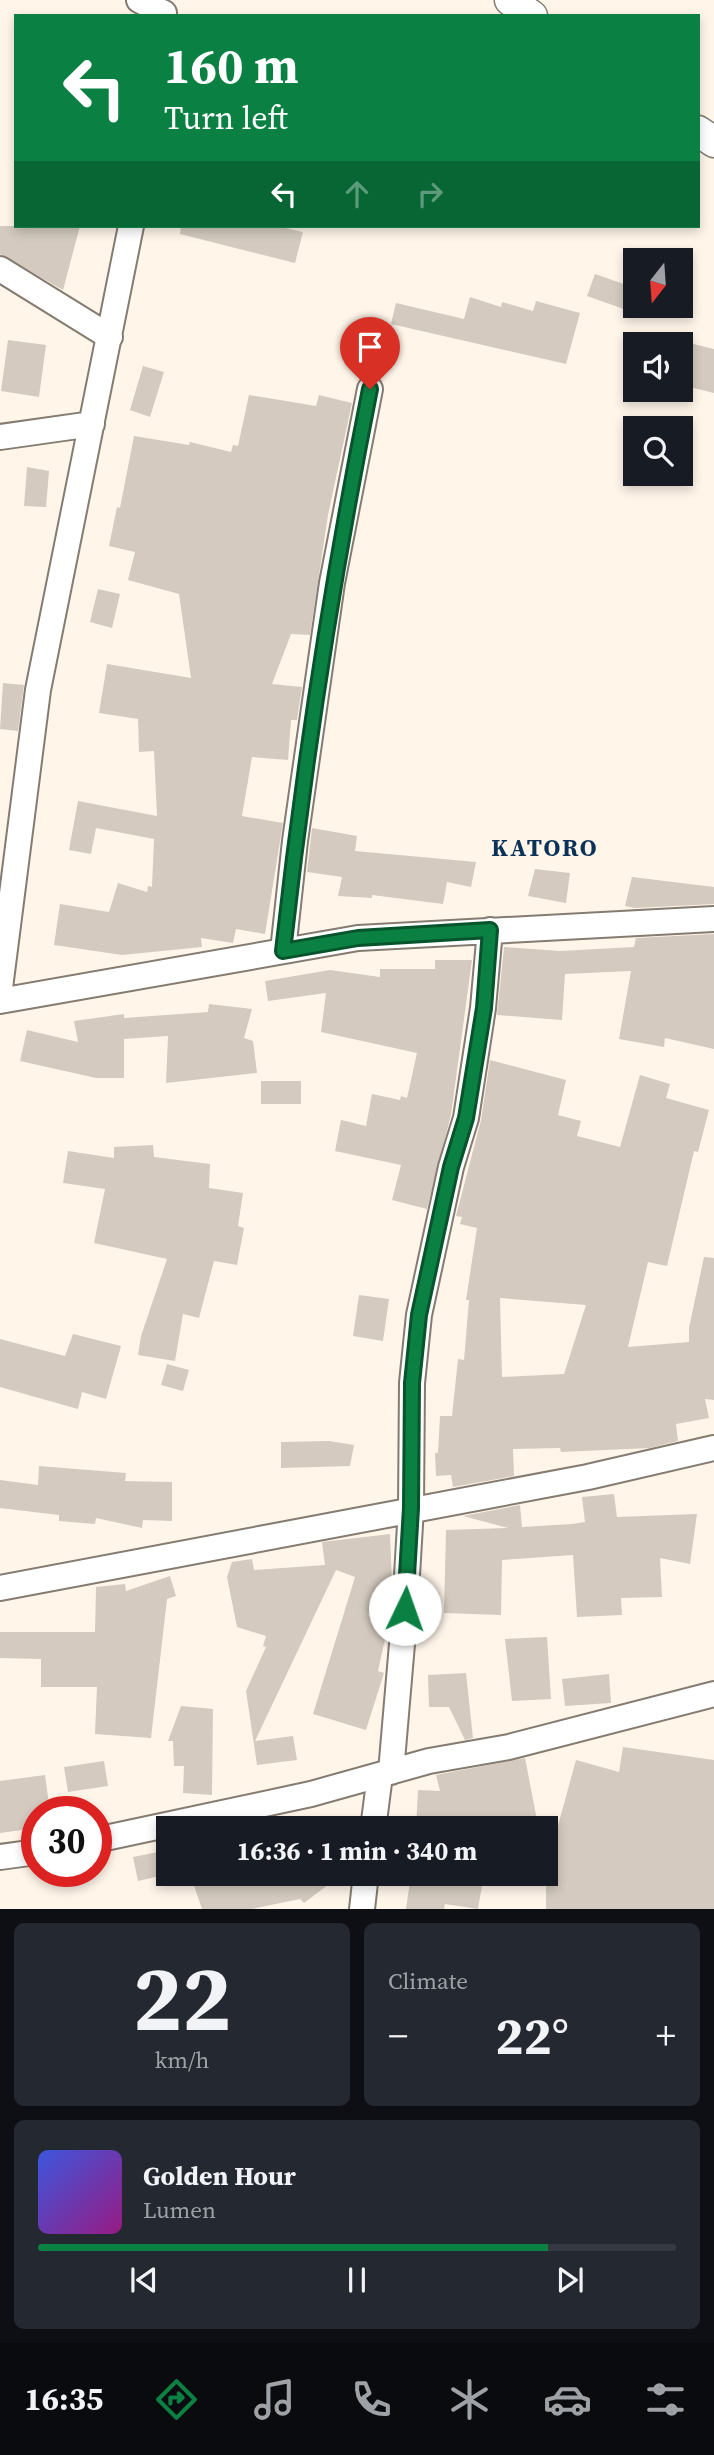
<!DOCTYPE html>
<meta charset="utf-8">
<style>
:root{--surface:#171b24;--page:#242831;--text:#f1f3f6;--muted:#9ea1a6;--line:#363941;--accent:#0b8043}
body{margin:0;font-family:"Source Serif 4",serif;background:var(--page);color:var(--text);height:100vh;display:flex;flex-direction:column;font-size:26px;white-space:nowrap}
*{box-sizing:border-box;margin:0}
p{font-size:23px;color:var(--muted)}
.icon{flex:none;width:38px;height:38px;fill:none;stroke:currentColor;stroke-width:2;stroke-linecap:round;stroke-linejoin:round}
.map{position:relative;height:1909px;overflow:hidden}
.sheet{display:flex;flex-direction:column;gap:14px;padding:14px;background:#0d0f14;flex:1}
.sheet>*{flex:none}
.hud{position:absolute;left:14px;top:14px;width:686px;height:214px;border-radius:0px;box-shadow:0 4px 10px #0003;background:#0b8043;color:#fff;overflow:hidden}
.needle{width:46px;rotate:197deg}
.fabs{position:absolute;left:623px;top:248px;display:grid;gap:14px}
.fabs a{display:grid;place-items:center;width:70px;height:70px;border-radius:0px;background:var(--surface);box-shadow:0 4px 10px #0003;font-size:35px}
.speed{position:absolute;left:21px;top:1796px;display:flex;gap:14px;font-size:35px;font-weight:700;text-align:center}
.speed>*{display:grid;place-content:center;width:91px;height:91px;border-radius:50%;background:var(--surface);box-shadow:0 4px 10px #0003;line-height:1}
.speed .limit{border:10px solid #d22;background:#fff;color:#111}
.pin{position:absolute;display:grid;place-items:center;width:60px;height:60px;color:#fff;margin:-72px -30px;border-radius:50% 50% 50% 0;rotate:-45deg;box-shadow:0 0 7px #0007}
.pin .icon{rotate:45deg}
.me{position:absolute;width:77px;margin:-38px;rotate:3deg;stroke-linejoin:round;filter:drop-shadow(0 0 5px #0008)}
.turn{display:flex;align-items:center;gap:24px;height:147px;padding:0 35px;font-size:32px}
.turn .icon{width:91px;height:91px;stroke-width:2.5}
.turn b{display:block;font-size:49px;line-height:60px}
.lanes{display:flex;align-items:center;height:66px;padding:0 35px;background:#0003;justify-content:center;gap:35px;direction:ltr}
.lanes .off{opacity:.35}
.big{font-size:52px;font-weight:700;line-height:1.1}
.sheet .tile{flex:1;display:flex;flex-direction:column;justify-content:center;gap:10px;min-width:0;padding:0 24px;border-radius:10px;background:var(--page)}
.sheet .dial{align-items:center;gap:0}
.dial b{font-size:91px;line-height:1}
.song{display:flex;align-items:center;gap:21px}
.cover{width:84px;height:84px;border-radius:10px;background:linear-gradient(135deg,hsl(230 70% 55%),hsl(310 70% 35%))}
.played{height:7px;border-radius:4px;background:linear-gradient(90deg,var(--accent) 80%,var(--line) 80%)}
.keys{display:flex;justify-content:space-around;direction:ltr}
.heat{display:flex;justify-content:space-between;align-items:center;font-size:38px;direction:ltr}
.sheet .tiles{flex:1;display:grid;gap:14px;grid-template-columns:1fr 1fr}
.tile:last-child{grid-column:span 2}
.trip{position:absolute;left:156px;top:1816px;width:402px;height:70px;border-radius:0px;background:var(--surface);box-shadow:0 4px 10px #0003;font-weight:700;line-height:70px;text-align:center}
.tabs{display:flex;height:112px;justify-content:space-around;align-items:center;background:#090b0e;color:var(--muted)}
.tabs .icon{width:49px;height:49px}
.tabs .active{color:var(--accent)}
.tabs b{font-size:32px;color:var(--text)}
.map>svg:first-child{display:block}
.building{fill:#d4cabf;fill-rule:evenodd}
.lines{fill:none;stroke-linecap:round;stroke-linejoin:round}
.minor-casing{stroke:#847b71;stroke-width:28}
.tertiary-casing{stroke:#847b71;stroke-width:33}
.minor{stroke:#fff;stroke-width:24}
.tertiary{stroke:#fff;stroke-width:30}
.route-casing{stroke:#07532c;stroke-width:18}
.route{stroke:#0b8043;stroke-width:12}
.labels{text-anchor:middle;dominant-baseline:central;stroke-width:7;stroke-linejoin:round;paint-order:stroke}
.district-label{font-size:24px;font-weight:bold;letter-spacing:2px;fill:#0a3258;stroke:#fff5e9}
</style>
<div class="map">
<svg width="714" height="1909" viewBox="0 0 714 1909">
<rect width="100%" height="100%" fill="#fff5e9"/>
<path class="building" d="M0,226H80L63,290L0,254Z
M181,226H277L303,232L295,263L180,234Z
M595,274L635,288V313L587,296Z
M470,297L501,307L502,302L533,311L536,301L580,313L566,364L391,324L396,303L464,319Z
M8,340L46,345L39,397L1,391Z
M681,341L714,349V393L681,385Z
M143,366L164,372L150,417L130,410Z
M249,395L316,406L319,395L352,403L328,515L310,635L291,634L272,684L302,687L297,720H291L288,760L252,757L242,816L283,823L265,934L236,929L233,943L201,938L202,947L122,955L54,945L60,904L109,912L118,883L147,892L148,886L152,887L154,839L96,828L91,854L69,850L78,801L157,816L154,751L139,752L138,719L99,713L107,664L191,678L179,594L128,580L135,552L109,546L117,507L120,508L134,436L189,445L190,442L231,452L233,445L238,446Z
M27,467L49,471L46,507L24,506Z
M98,589L120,594L112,628L90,622Z
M3,683L24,685L18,731L0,729Z
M312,828L357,836L355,851L476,862L471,887L447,882L443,904L372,895V898L338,896L342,877L307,872Z
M535,869L570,873L566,903L528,896Z
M632,877L714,887V904L635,908L625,906Z
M714,934V1049L665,1038L664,1047L619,1039L631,971L565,974L562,1020L497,1015L504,947L560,951L634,947L636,938Z
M435,960H472L451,1115L427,1209L392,1200L401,1165L335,1151L341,1120L366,1126L372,1094L400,1100L401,1096L407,1098L417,1053L321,1032L326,993L268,1001L265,981L330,970L380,977V969H435Z
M209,1004L252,1009L244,1038L253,1041L257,1073L166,1083L168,1036L124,1039V1078H96L20,1061L27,1030L78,1042L74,1021L124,1014V1018L208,1012Z
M490,1060L566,1080L558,1115L581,1121L577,1136L620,1147L640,1075L670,1084L666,1098L709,1110L698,1152L694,1151L667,1266L648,1262L628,1347L689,1342V1328L704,1257L714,1258V1400L705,1399L709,1418L676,1424L678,1441L650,1448L561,1452L560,1448L513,1449L514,1476L453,1487L451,1475L436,1476L435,1453H438L440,1416H452L458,1359L464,1360L469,1300H466L477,1228L460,1224L462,1217L456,1216L481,1120ZM500,1298L586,1305L564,1374L502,1377Z
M261,1081H301V1104H261Z
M153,1145L154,1157L210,1164L209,1188L243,1193L238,1226L244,1228L237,1265L214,1261L199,1318L183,1314L175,1361L138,1355L141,1336L167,1259L94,1243L105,1189L63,1183L68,1151L114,1158V1147Z
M359,1295L389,1299L383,1341L353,1336Z
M73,1334L121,1346L106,1399L82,1392L78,1409L0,1387V1339L65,1356Z
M167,1364L189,1370L183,1391L161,1385Z
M329,1441L354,1445L350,1466L281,1468V1442Z
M39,1466L126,1473L125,1481L172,1482V1521L143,1520L142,1528L96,1518L95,1524L59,1521V1515L0,1508V1480L38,1485Z
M614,1494L617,1517L697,1514L690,1564L660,1558L662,1597L621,1598L622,1615L577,1617L573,1555L502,1560L501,1615L444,1613L446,1530L508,1528L463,1516L520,1505L522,1527L572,1524L585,1522L582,1497Z
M390,1534L392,1584L384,1613L390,1615L389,1621L378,1671L384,1673L366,1730L313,1714L355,1577L336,1570L255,1741L293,1736L297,1760L257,1765L246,1691L266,1647L263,1646L266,1636L237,1627L227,1577L232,1562L252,1559L254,1570L325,1565L322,1542Z
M170,1576L176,1596L167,1599L151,1738L95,1734L97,1687H41V1659L0,1658V1632H95L96,1587L125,1584L126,1591Z
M547,1637L551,1699L512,1701L505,1639Z
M466,1673L473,1738L465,1740L449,1707H429L428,1675Z
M609,1674L611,1703L565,1706L562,1679Z
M181,1706L213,1709L212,1795L183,1793L184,1766H174L173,1741H168Z
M623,1747L714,1760V1909H546V1869L576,1760L619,1772Z
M525,1758L537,1820L475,1829L416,1827L418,1790L440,1791L436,1775Z
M104,1761L108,1786L68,1792L64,1767Z
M45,1775L50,1811H37V1828L0,1833V1781Z
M168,1850V1874L138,1881L133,1857Z
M190,1874H342L304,1903L300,1899L252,1909H202Z
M411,1874H484L478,1909L445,1904L444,1909H406Z"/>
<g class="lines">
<defs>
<path id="minor" d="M139,0L164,13
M0,269L110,337
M0,437L92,424
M283,951L295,841L332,583L370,389
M0,988L38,690L131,226
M0,1001L358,938L714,919
M0,1588L588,1477L714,1448
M391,1772L405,1609L411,1508L412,1383L419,1315L451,1167L466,1118L483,1008L490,930
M373,1829L380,1775
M96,1840L311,1794L429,1761L509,1747L714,1694
M0,1857L37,1852
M362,1909L366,1874"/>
<path id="tertiary" d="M510,0L532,16
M698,131L714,142"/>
</defs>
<use href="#minor" class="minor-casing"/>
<use href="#tertiary" class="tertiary-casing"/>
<use href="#minor" class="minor"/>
<use href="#tertiary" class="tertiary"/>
</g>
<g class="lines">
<defs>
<path id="route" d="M370,389C333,575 304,762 283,951L358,938L490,930L484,1008L466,1118L451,1167L419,1315L412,1383L411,1508L405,1609"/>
</defs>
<use href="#route" class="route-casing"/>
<use href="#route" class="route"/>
</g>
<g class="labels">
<g class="district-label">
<text x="545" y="847">KATORO</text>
</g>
</g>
</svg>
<div class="fabs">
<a><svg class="needle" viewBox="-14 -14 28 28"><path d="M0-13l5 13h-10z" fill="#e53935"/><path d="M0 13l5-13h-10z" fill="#9ea1a6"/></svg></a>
<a><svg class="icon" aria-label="sound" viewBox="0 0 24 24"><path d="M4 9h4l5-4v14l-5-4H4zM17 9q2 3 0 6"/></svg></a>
<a><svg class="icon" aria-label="search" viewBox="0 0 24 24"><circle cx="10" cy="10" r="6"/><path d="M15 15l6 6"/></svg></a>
</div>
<div class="speed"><div class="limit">30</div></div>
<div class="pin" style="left:370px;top:389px;background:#d93025"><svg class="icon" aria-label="arrive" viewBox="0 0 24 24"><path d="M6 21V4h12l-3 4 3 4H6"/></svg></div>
<svg class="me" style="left:405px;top:1609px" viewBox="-20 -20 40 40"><circle r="19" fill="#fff"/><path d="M0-13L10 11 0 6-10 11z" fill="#0b8043"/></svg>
<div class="trip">16:36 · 1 min · 340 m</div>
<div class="hud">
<div class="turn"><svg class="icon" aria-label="left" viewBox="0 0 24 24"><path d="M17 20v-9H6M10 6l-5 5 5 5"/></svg><div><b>160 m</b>Turn left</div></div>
<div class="lanes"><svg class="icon" aria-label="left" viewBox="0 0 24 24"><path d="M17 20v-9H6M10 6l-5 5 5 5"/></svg><svg class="icon off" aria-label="ahead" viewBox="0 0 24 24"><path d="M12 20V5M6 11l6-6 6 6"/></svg><svg class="icon off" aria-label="right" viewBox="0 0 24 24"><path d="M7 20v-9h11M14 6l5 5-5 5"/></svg></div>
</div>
</div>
<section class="sheet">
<div class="tiles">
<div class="tile dial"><b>22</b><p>km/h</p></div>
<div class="tile"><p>Climate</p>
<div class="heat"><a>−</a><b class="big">22°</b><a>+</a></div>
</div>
<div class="tile">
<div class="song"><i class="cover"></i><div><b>Golden Hour</b><p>Lumen</p></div></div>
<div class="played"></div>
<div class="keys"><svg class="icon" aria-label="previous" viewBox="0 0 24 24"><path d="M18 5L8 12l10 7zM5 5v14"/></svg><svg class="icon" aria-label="pause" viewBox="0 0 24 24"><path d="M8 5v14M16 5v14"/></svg><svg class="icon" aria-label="next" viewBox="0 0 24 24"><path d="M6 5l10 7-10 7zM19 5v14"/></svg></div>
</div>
</div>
</section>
<nav class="tabs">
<b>16:35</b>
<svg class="icon active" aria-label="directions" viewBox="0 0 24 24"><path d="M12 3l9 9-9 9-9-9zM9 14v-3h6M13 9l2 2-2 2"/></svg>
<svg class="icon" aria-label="music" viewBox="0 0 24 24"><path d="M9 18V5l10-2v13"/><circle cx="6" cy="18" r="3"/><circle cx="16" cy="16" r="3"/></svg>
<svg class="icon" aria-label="phone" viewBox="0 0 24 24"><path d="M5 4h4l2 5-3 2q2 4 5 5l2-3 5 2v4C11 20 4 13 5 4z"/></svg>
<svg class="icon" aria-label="climate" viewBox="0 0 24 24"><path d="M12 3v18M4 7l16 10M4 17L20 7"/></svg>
<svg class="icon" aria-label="car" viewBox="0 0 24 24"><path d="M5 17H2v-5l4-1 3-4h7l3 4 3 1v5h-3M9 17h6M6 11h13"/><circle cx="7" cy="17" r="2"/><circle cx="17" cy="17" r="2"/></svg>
<svg class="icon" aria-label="filters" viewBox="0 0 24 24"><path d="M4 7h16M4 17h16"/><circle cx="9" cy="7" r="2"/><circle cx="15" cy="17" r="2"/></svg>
</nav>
